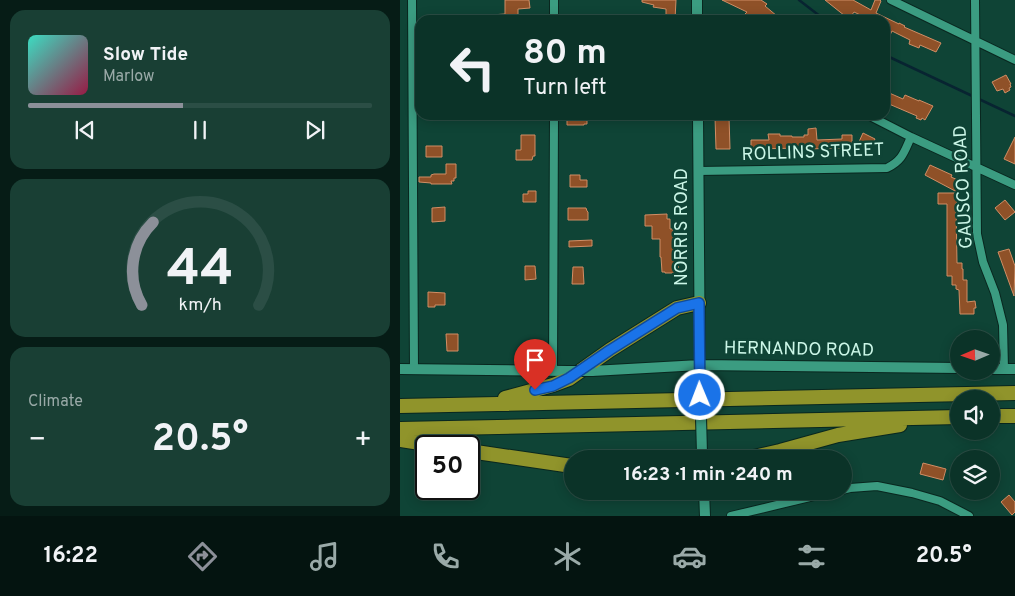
<!DOCTYPE html>
<meta charset="utf-8">
<style>
:root{--surface:#0b3328;--page:#193f34;--text:#f1f3f6;--muted:#9aaaa8;--line:#2b4e45;--accent:#8c9099}
body{margin:0;font-family:Overpass,sans-serif;background:var(--page);color:var(--text);height:100vh;display:flex;flex-direction:column;font-size:19px;white-space:nowrap}
*{box-sizing:border-box;margin:0}
p{font-size:16px;color:var(--muted)}
.icon{flex:none;width:28px;height:28px;fill:none;stroke:currentColor;stroke-width:2;stroke-linecap:round;stroke-linejoin:round}
.map{position:relative;flex:1;overflow:hidden}
.drawer{display:flex;flex-direction:column;gap:10px;padding:10px;background:#061c16;width:400px}
.drawer>*{flex:none}
.banner{position:absolute;left:15px;top:15px;width:475px;height:105px;border-radius:15px;box-shadow:0 2px 12px #0003,0 0 0 1px var(--line);background:#0b3328;color:var(--text);overflow:hidden}
.needle{width:32px;rotate:268deg}
.buttons{position:absolute;left:550px;top:330px;display:grid;gap:10px}
.buttons a{display:grid;place-items:center;width:50px;height:50px;border-radius:50%;background:var(--surface);box-shadow:0 2px 12px #0003,0 0 0 1px var(--line);font-size:25px}
.speed{position:absolute;left:15px;top:435px;display:flex;gap:10px;font-size:25px;font-weight:700;text-align:center}
.speed>*{display:grid;place-content:center;width:65px;height:65px;border-radius:50%;background:var(--surface);box-shadow:0 2px 12px #0003,0 0 0 1px var(--line);line-height:1}
.speed .limit{border:2px solid #111;border-radius:8px;background:#fff;color:#111}
.pin{position:absolute;display:grid;place-items:center;width:42px;height:42px;color:#fff;margin:-51px -21px;border-radius:50% 50% 50% 0;rotate:-45deg;box-shadow:0 0 5px #0007}
.pin .icon{rotate:45deg}
.me{position:absolute;width:55px;margin:-28px;rotate:359deg;stroke-linejoin:round;filter:drop-shadow(0 0 4px #0008)}
.turn{display:flex;align-items:center;gap:18px;height:105px;padding:0 25px;font-size:22px}
.turn .icon{width:65px;height:65px;stroke-width:2.5}
.turn b{display:block;font-size:35px;line-height:42px}
.big{font-size:38px;font-weight:700;line-height:1.1}
.drawer .tile{flex:1;display:flex;flex-direction:column;justify-content:center;gap:8px;min-width:0;padding:0 18px;border-radius:15px;background:var(--page)}
.drawer .dial{align-items:center;gap:0}
.dial svg{height:130px;overflow:visible;fill:none;stroke:var(--line);stroke-width:7;stroke-linecap:round;text-anchor:middle}
.dial text{fill:var(--text);stroke:none}
.song{display:flex;align-items:center;gap:15px}
.cover{width:60px;height:60px;border-radius:8px;background:linear-gradient(135deg,hsl(170 70% 55%),hsl(340 70% 35%))}
.played{height:5px;border-radius:2px;background:linear-gradient(90deg,var(--accent) 45%,var(--line) 45%)}
.keys{display:flex;justify-content:space-around;direction:ltr}
.heat{display:flex;justify-content:space-between;align-items:center;font-size:28px;direction:ltr}
.trip{position:absolute;left:164px;top:450px;width:288px;height:50px;border-radius:25px;background:var(--surface);box-shadow:0 2px 12px #0003,0 0 0 1px var(--line);font-weight:700;line-height:50px;text-align:center}
.menu{display:flex;height:80px;justify-content:space-around;align-items:center;background:#041410;color:var(--muted)}
.menu .icon{width:35px;height:35px}
.menu .active{color:var(--accent)}
.menu b{font-size:22px;color:var(--text)}
main{display:flex;flex:1;min-height:0}
.map>svg:first-child{display:block}
.lines{fill:none;stroke-linecap:round;stroke-linejoin:round}
.stream{stroke:#082431;stroke-width:2.5}
.building{fill:#8f5128;stroke:#d18e65}
.street-casing{stroke:#09271f;stroke-width:10}
.secondary-casing{stroke:#09271f;stroke-width:12}
.highway-casing{stroke:#09271f;stroke-width:16}
.street{stroke:#3b9c81;stroke-width:8}
.secondary{stroke:#3b9c81;stroke-width:10}
.highway{stroke:#90942b;stroke-width:14}
.secondary-bridge-casing{stroke:#09271f;stroke-width:12;stroke-linecap:butt}
.secondary-bridge{stroke:#3b9c81;stroke-width:10}
.route-casing{stroke:#114b97;stroke-width:12}
.route{stroke:#1a73e8;stroke-width:9}
.labels{text-anchor:middle;dominant-baseline:central;stroke-width:5;stroke-linejoin:round;paint-order:stroke}
.street-label{font-size:18px;fill:#ccf7e8;stroke:#0f4436}
</style>
<main>
<section class="drawer">
<div class="tile">
<div class="song"><i class="cover"></i><div><b>Slow Tide</b><p>Marlow</p></div></div>
<div class="played"></div>
<div class="keys"><svg class="icon" aria-label="previous" viewBox="0 0 24 24"><path d="M18 5L8 12l10 7zM5 5v14"/></svg><svg class="icon" aria-label="pause" viewBox="0 0 24 24"><path d="M8 5v14M16 5v14"/></svg><svg class="icon" aria-label="next" viewBox="0 0 24 24"><path d="M6 5l10 7-10 7zM19 5v14"/></svg></div>
</div>
<div class="tile dial"><svg viewBox="0 0 100 80">
<path d="M14 69A42 42 0 1 1 86 69"/>
<path d="M14 69A42 42 0 0 1 21 18" stroke="#8c9099"/>
<text x="50" y="56" font-size="32" font-weight="700">44</text>
<text x="50" y="72" font-size="11">km/h</text>
</svg></div>
<div class="tile"><p>Climate</p>
<div class="heat"><a>−</a><b class="big">20.5°</b><a>+</a></div>
</div>
</section>
<div class="map">
<svg width="615" height="516" viewBox="0 0 615 516">
<rect width="100%" height="100%" fill="#0f4436"/>
<g class="lines">
<path class="stream" d="M399,0L425,20
M485,55L615,116"/>
</g>
<path class="building" d="M105,0H129L130,8L118,9V20H91V15L105,14Z
M242,0H276L275,20H266V9L253,7L254,5L242,2Z
M322,0H361L367,4L365,6L377,16L374,20H357L353,17L352,19L345,14L347,12Z
M425,0H453L471,10L475,0H480L481,1L476,13L499,24V23L505,26L504,27L541,43L536,52L520,45L519,48L509,44L510,40L492,31L485,45V20H471L454,12L449,19L440,12Z
M606,75L611,84H610L611,87L609,88L610,90L605,93L603,89L597,91L592,82Z
M487,92L503,99L505,95L519,101V100L533,106L525,120L522,118L521,120L516,118L517,116L489,104V102L485,100Z
M167,115H184V117H187V124H184V125H167Z
M315,117H329L330,149H316Z
M416,128L417,140L442,139V135H452V148L441,150V148L407,149H404V148L351,149V140H369L368,134H380V136H392V137H404V135H408V129Z
M463,133L475,139L470,149L466,147V148L458,144Z
M121,135H135V156H133L132,160H116V150H121Z
M615,137V164L604,159Z
M26,146H42V157H26Z
M46,164H56V178H54V181H51L52,184H31V183L19,182V177H31V175L34,174H46Z
M530,165L552,175L551,177L560,181L557,188V192L525,175Z
M170,175H180V180H187V187H170Z
M128,191H136V202H123V194H128Z
M538,193H557V204L556,203L557,263H562V269H563V280H567V302L575,301L576,308H574V314H560L559,290L556,289V285H552V276H547V204H538Z
M605,200L615,212L605,220L595,208Z
M45,207V221L32,222V208Z
M168,208H186L187,211L188,212V220H168Z
M267,214V219H270V229H273L274,246H278L276,263H278L279,272L276,271V273H265V272H262L261,257H260V239H252V226H245V215Z
M192,240V246L169,247V241Z
M609,249L615,266L614,296L598,252Z
M125,266H135L136,279L125,280Z
M173,267H183L184,284H172Z
M28,292L45,293V305H35V307H28Z
M46,334H58V351H47Z
M523,463L546,469L543,480L520,474Z
M609,495L615,502V512L612,515L601,502Z"/>
<g class="lines">
<defs>
<path id="street" d="M12,0L14,370
M491,0L615,60
M575,0L577,234L583,262L595,293L603,325L604,369
M154,20V0
M468,115L511,137L615,185
M298,171L487,168C503,160 504,152 511,137
M153,371L154,115
M442,490L450,488L477,486L512,493L540,501L569,516
M331,516L435,491"/>
<path id="secondary" d="M297,0V20
M298,115L300,380
M0,369L168,371
M591,369H615
M192,371L300,365L559,368
M304,491L305,516"/>
<path id="highway" d="M105,398L153,385L169,379L210,350L277,308L299,303
M0,406L615,393
M591,416H615
M0,429L559,417
M0,440L39,446
M69,451L172,466
M345,459L380,451L438,435L500,425"/>
</defs>
<use href="#street" class="street-casing"/>
<use href="#secondary" class="secondary-casing"/>
<use href="#highway" class="highway-casing"/>
<use href="#street" class="street"/>
<use href="#secondary" class="secondary"/>
<use href="#highway" class="highway"/>
<defs>
<path id="secondary-bridge" d="M168,371H192
M300,380L302,454"/>
</defs>
<use href="#secondary-bridge" class="secondary-bridge-casing"/>
<use href="#secondary-bridge" class="secondary-bridge"/>
</g>
<g class="lines">
<defs>
<path id="route" d="M135,390L153,386L169,378L210,350L277,308L299,303L300,395"/>
</defs>
<use href="#route" class="route-casing"/>
<use href="#route" class="route"/>
</g>
<g class="labels">
<g class="street-label">
<text transform="translate(413 153) rotate(-2)">ROLLINS STREET</text>
<text transform="translate(564 187) rotate(-93)">GAUSCO ROAD</text>
<text transform="translate(282 227) rotate(-90)">NORRIS ROAD</text>
<text transform="translate(399 350) rotate(1)">HERNANDO ROAD</text>
</g>
</g>
</svg>
<div class="buttons">
<a><svg class="needle" viewBox="-14 -14 28 28"><path d="M0-13l5 13h-10z" fill="#e53935"/><path d="M0 13l5-13h-10z" fill="#9aaaa8"/></svg></a>
<a><svg class="icon" aria-label="sound" viewBox="0 0 24 24"><path d="M4 9h4l5-4v14l-5-4H4zM17 9q2 3 0 6"/></svg></a>
<a><svg class="icon" aria-label="layers" viewBox="0 0 24 24"><path d="M12 4l9 5-9 5-9-5zM3 14l9 5 9-5"/></svg></a>
</div>
<div class="speed"><div class="limit">50</div></div>
<div class="pin" style="left:135px;top:390px;background:#d93025"><svg class="icon" aria-label="arrive" viewBox="0 0 24 24"><path d="M6 21V4h12l-3 4 3 4H6"/></svg></div>
<svg class="me" style="left:300px;top:395px" viewBox="-20 -20 40 40"><circle r="17" fill="#1a73e8" stroke="#fff" stroke-width="3"/><path d="M0-11L8 9 0 5-8 9z" fill="#fff"/></svg>
<div class="trip">16:23 · 1 min · 240 m</div>
<div class="banner">
<div class="turn"><svg class="icon" aria-label="left" viewBox="0 0 24 24"><path d="M17 20v-9H6M10 6l-5 5 5 5"/></svg><div><b>80 m</b>Turn left</div></div>
</div>
</div>
</main>
<nav class="menu">
<b>16:22</b>
<svg class="icon active" aria-label="directions" viewBox="0 0 24 24"><path d="M12 3l9 9-9 9-9-9zM9 14v-3h6M13 9l2 2-2 2"/></svg>
<svg class="icon" aria-label="music" viewBox="0 0 24 24"><path d="M9 18V5l10-2v13"/><circle cx="6" cy="18" r="3"/><circle cx="16" cy="16" r="3"/></svg>
<svg class="icon" aria-label="phone" viewBox="0 0 24 24"><path d="M5 4h4l2 5-3 2q2 4 5 5l2-3 5 2v4C11 20 4 13 5 4z"/></svg>
<svg class="icon" aria-label="climate" viewBox="0 0 24 24"><path d="M12 3v18M4 7l16 10M4 17L20 7"/></svg>
<svg class="icon" aria-label="car" viewBox="0 0 24 24"><path d="M5 17H2v-5l4-1 3-4h7l3 4 3 1v5h-3M9 17h6M6 11h13"/><circle cx="7" cy="17" r="2"/><circle cx="17" cy="17" r="2"/></svg>
<svg class="icon" aria-label="filters" viewBox="0 0 24 24"><path d="M4 7h16M4 17h16"/><circle cx="9" cy="7" r="2"/><circle cx="15" cy="17" r="2"/></svg>
<b>20.5°</b>
</nav>
